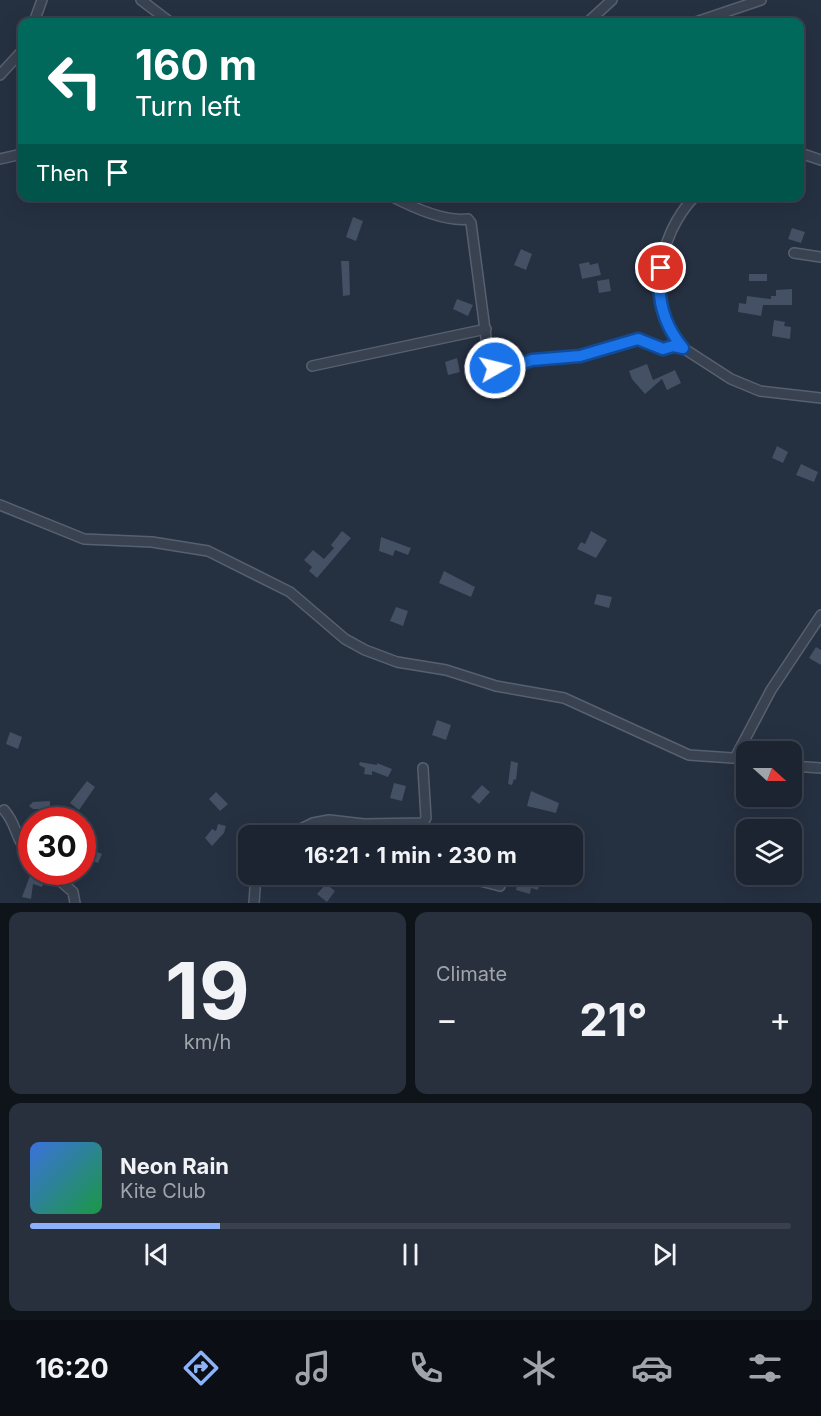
<!DOCTYPE html>
<meta charset="utf-8">
<style>
:root{--surface:#1c2431;--page:#29303d;--text:#f1f3f6;--muted:#a0a4ab;--line:#3a414d;--accent:#8cb3fa}
body{margin:0;font-family:Inter,sans-serif;background:var(--page);color:var(--text);height:100vh;display:flex;flex-direction:column;font-size:22px;white-space:nowrap}
*{box-sizing:border-box;margin:0}
p{font-size:20px;color:var(--muted)}
.icon{flex:none;width:33px;height:33px;fill:none;stroke:currentColor;stroke-width:2;stroke-linecap:round;stroke-linejoin:round}
.map{position:relative;height:903px;overflow:hidden}
.sheet{display:flex;flex-direction:column;gap:9px;padding:9px;background:#0f141b;flex:1}
.sheet>*{flex:none}
.hud{position:absolute;left:18px;top:18px;width:786px;height:183px;border-radius:12px;box-shadow:0 6px 24px #0002,0 0 0 2px var(--line);background:#00695c;color:#fff;overflow:hidden}
.needle{width:39px;rotate:111deg}
.buttons{position:absolute;left:736px;top:741px;display:grid;gap:12px}
.buttons a{display:grid;place-items:center;width:66px;height:66px;border-radius:12px;background:var(--surface);box-shadow:0 6px 24px #0002,0 0 0 2px var(--line);font-size:30px}
.speed{position:absolute;left:18px;top:807px;display:flex;gap:12px;font-size:30px;font-weight:700;text-align:center}
.speed>*{display:grid;place-content:center;width:78px;height:78px;border-radius:50%;background:var(--surface);box-shadow:0 6px 24px #0002,0 0 0 2px var(--line);line-height:1}
.speed .limit{border:9px solid #d22;background:#fff;color:#111}
.pin{position:absolute;display:grid;place-items:center;width:51px;height:51px;color:#fff;margin:-26px;border:3px solid #fff;border-radius:50%;box-shadow:0 2px 6px #0007}
.me{position:absolute;width:66px;margin:-33px;rotate:82deg;stroke-linejoin:round;filter:drop-shadow(0 0 4px #0008)}
.turn{display:flex;align-items:center;gap:21px;height:126px;padding:0 18px;font-size:27px}
.turn .icon{width:78px;height:78px;stroke-width:2.5}
.turn b{display:block;font-size:42px;line-height:51px}
.then{display:flex;align-items:center;height:57px;padding:0 18px;background:#0003;gap:12px;font-size:22px}
.big{font-size:45px;font-weight:700;line-height:1.1}
.sheet .tile{flex:1;display:flex;flex-direction:column;justify-content:center;gap:9px;min-width:0;padding:0 21px;border-radius:12px;background:var(--page)}
.sheet .dial{align-items:center;gap:0}
.dial b{font-size:78px;line-height:1}
.song{display:flex;align-items:center;gap:18px}
.cover{width:72px;height:72px;border-radius:9px;background:linear-gradient(135deg,hsl(220 70% 55%),hsl(140 70% 35%))}
.played{height:6px;border-radius:3px;background:linear-gradient(90deg,var(--accent) 25%,var(--line) 25%)}
.keys{display:flex;justify-content:space-around;direction:ltr}
.heat{display:flex;justify-content:space-between;align-items:center;font-size:33px;direction:ltr}
.sheet .tiles{flex:1;display:grid;gap:9px;grid-template-columns:1fr 1fr}
.tile:last-child{grid-column:span 2}
.trip{position:absolute;left:238px;top:825px;width:345px;height:60px;border-radius:12px;background:var(--surface);box-shadow:0 6px 24px #0002,0 0 0 2px var(--line);font-weight:700;line-height:60px;text-align:center}
.menu{display:flex;height:96px;justify-content:space-around;align-items:center;background:#0b0e14;color:var(--muted)}
.menu .icon{width:42px;height:42px}
.menu .selected{color:var(--accent)}
.menu b{font-size:27px;color:var(--text)}
.map>svg:first-child{display:block}
.building{fill:#445063}
.lines{fill:none;stroke-linecap:round;stroke-linejoin:round}
.minor-casing{stroke:#57606e;stroke-width:12}
.minor{stroke:#394251;stroke-width:9}
.route-casing{stroke:#114b97;stroke-width:15}
.route{stroke:#1a73e8;stroke-width:10}
</style>
<div class="map">
<svg width="821" height="903" viewBox="0 0 821 903">
<rect width="100%" height="100%" fill="#253041"/>
<path class="building" d="M353,217L363,221L356,241L346,237Z
M792,228L805,232L801,243L788,239Z
M521,249L532,254L526,270L514,265Z
M341,261H349L350,295L343,296Z
M589,262L590,265L598,263L601,275L582,279L579,264Z
M749,274H767V281H749Z
M609,279L611,291L599,293L597,281Z
M792,289V305H763L761,316L738,312L739,303L746,304L747,296L771,299V296H776V290Z
M457,299L473,305L468,316L453,309Z
M774,320L785,322L784,326L791,327L790,339L772,336Z
M457,358L460,372L448,375L445,362Z
M647,364L653,380L675,370L681,383L667,390L662,379L645,394L632,379L629,371Z
M777,446L788,452L783,463L772,458Z
M801,464L818,472L814,482L796,475Z
M342,531L351,538L317,578L309,571L312,567L304,560L313,550L324,559L334,548L331,545Z
M591,531L607,540L596,558L577,549L581,542L585,544Z
M381,537L411,548L408,555L395,550L393,556L379,551Z
M444,571L475,587L471,597L439,583Z
M597,594L612,597L609,608L594,604Z
M396,607L408,611L403,626L390,621Z
M816,647L821,650V665L809,658Z
M437,720L451,725L446,740L432,735Z
M10,732L22,737L18,749L6,744Z
M511,761L518,763L516,780L514,779L512,785L508,784Z
M360,762L377,765V763L392,769L388,777L372,771V775L364,774L365,768L359,765Z
M87,781L95,787L79,810L70,803Z
M394,783L406,786L402,801L390,798Z
M482,785L490,792L479,804L471,797Z
M531,791L559,803L556,813L527,806Z
M216,792L228,804L220,811L209,799Z
M50,801V809H33L29,806L33,802Z
M218,824L226,826L224,833L212,846L205,838L212,829L216,831Z
M82,846L102,854L98,863L82,856Z
M31,873L45,877L42,887L33,884L31,899L22,897Z
M520,875L540,880L538,890L531,888L530,894L516,890Z
M326,884L335,891L327,902L317,894Z"/>
<g class="lines">
<defs>
<path id="minor" d="M141,0L170,22
M34,22L42,0
M588,22L612,0
M696,22L761,0
M0,75L22,51
M800,153L821,160
M0,159L22,154
M391,196C412,207 445,222 468,219L471,223L489,360L499,371L532,360L580,355L641,339L663,349L673,346L683,348L731,379L760,391L821,398
M794,253L821,257
M683,348C646,304 656,237 695,196
M312,366L486,329
M0,505L84,539L152,542L208,551L290,592L345,639L365,650L397,662L446,670L496,686L564,698L689,755L747,759
M735,758L771,690L821,615
M792,766L821,768
M4,810C19,827 13,839 32,855
M296,830L313,836
M286,836L313,823L329,820L364,824L423,823L426,818L423,768
M50,872L73,892L75,903
M453,874L500,886
M254,903L256,874"/>
</defs>
<use href="#minor" class="minor-casing"/>
<use href="#minor" class="minor"/>
</g>
<g class="lines">
<defs>
<path id="route" d="M495,368L501,371L532,360L580,356L638,339L663,349L673,346L683,348C664,325 656,298 661,268"/>
</defs>
<use href="#route" class="route-casing"/>
<use href="#route" class="route"/>
</g>
</svg>
<div class="buttons">
<a><svg class="needle" viewBox="-14 -14 28 28"><path d="M0-13l5 13h-10z" fill="#e53935"/><path d="M0 13l5-13h-10z" fill="#a0a4ab"/></svg></a>
<a><svg class="icon" aria-label="layers" viewBox="0 0 24 24"><path d="M12 4l9 5-9 5-9-5zM3 14l9 5 9-5"/></svg></a>
</div>
<div class="speed"><div class="limit">30</div></div>
<div class="pin" style="left:661px;top:268px;background:#d93025"><svg class="icon" aria-label="arrive" viewBox="0 0 24 24"><path d="M6 21V4h12l-3 4 3 4H6"/></svg></div>
<svg class="me" style="left:495px;top:368px" viewBox="-20 -20 40 40"><circle r="17" fill="#1a73e8" stroke="#fff" stroke-width="3"/><path d="M0-11L8 9 0 5-8 9z" fill="#fff"/></svg>
<div class="trip">16:21 · 1 min · 230 m</div>
<div class="hud">
<div class="turn"><svg class="icon" aria-label="left" viewBox="0 0 24 24"><path d="M17 20v-9H6M10 6l-5 5 5 5"/></svg><div><b>160 m</b>Turn left</div></div>
<div class="then">Then<svg class="icon" aria-label="arrive" viewBox="0 0 24 24"><path d="M6 21V4h12l-3 4 3 4H6"/></svg></div>
</div>
</div>
<section class="sheet">
<div class="tiles">
<div class="tile dial"><b>19</b><p>km/h</p></div>
<div class="tile"><p>Climate</p>
<div class="heat"><a>−</a><b class="big">21°</b><a>+</a></div>
</div>
<div class="tile">
<div class="song"><i class="cover"></i><div><b>Neon Rain</b><p>Kite Club</p></div></div>
<div class="played"></div>
<div class="keys"><svg class="icon" aria-label="previous" viewBox="0 0 24 24"><path d="M18 5L8 12l10 7zM5 5v14"/></svg><svg class="icon" aria-label="pause" viewBox="0 0 24 24"><path d="M8 5v14M16 5v14"/></svg><svg class="icon" aria-label="next" viewBox="0 0 24 24"><path d="M6 5l10 7-10 7zM19 5v14"/></svg></div>
</div>
</div>
</section>
<nav class="menu">
<b>16:20</b>
<svg class="icon selected" aria-label="directions" viewBox="0 0 24 24"><path d="M12 3l9 9-9 9-9-9zM9 14v-3h6M13 9l2 2-2 2"/></svg>
<svg class="icon" aria-label="music" viewBox="0 0 24 24"><path d="M9 18V5l10-2v13"/><circle cx="6" cy="18" r="3"/><circle cx="16" cy="16" r="3"/></svg>
<svg class="icon" aria-label="phone" viewBox="0 0 24 24"><path d="M5 4h4l2 5-3 2q2 4 5 5l2-3 5 2v4C11 20 4 13 5 4z"/></svg>
<svg class="icon" aria-label="climate" viewBox="0 0 24 24"><path d="M12 3v18M4 7l16 10M4 17L20 7"/></svg>
<svg class="icon" aria-label="car" viewBox="0 0 24 24"><path d="M5 17H2v-5l4-1 3-4h7l3 4 3 1v5h-3M9 17h6M6 11h13"/><circle cx="7" cy="17" r="2"/><circle cx="17" cy="17" r="2"/></svg>
<svg class="icon" aria-label="filters" viewBox="0 0 24 24"><path d="M4 7h16M4 17h16"/><circle cx="9" cy="7" r="2"/><circle cx="15" cy="17" r="2"/></svg>
</nav>
